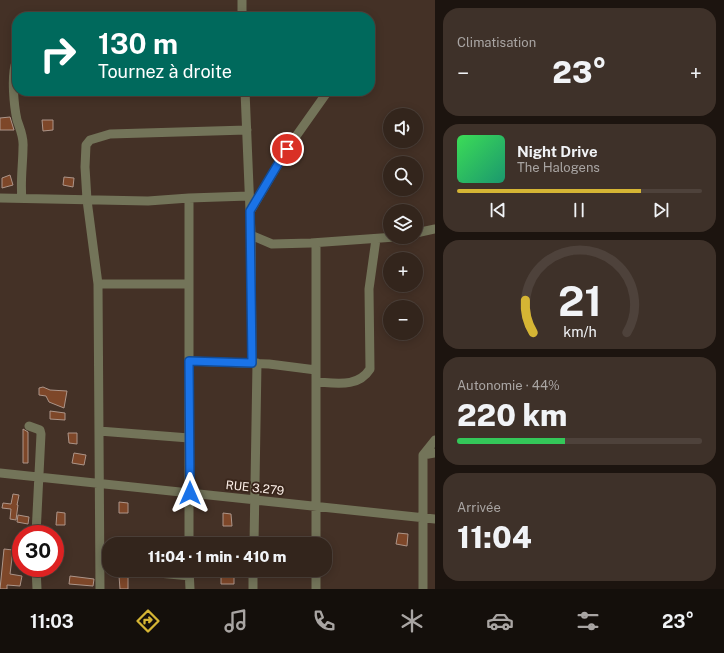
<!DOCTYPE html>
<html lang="fr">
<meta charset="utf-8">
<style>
:root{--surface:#33251c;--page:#3e3129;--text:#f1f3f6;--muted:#a9a5a3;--line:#4e423b;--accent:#d5b534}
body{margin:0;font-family:"Public Sans",sans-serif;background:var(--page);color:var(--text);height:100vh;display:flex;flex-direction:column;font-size:15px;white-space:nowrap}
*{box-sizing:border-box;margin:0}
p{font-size:13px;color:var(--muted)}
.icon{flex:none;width:22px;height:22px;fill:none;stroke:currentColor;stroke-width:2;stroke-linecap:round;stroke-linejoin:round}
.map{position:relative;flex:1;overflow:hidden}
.side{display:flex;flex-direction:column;gap:8px;padding:8px;background:#1c140f;width:289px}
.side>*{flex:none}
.hud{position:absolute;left:12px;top:12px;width:363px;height:84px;border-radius:16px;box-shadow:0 2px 10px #0003,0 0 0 1px var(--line);background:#00695c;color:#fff;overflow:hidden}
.buttons{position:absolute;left:383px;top:108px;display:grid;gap:8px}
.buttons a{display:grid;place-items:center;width:40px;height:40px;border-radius:50%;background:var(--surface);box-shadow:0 2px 10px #0003,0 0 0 1px var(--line);font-size:20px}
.speed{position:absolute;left:12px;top:525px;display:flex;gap:8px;font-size:20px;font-weight:700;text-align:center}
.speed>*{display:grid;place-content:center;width:52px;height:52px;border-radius:50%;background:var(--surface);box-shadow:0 2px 10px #0003,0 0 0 1px var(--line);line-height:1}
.speed .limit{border:6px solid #d22;background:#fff;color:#111}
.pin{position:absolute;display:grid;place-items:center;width:34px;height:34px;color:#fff;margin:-17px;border:2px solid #fff;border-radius:50%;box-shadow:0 1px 4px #0007}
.me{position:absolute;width:44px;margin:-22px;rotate:0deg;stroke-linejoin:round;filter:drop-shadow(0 0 3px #0008)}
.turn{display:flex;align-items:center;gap:14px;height:84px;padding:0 20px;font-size:18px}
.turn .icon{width:52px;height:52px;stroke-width:2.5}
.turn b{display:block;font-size:28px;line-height:34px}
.big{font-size:30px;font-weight:800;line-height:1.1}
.side .widget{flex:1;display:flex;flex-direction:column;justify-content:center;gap:6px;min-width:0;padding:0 14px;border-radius:16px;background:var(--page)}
.side .dial{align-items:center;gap:0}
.dial svg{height:104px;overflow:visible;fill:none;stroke:var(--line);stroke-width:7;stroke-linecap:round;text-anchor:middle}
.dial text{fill:var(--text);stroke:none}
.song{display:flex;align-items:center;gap:12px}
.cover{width:48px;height:48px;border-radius:6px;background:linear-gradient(135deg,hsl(130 70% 55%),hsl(160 70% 35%))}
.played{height:4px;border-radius:2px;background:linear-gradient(90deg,var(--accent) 75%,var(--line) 75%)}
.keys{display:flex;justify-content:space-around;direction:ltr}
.heat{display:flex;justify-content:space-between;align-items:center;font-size:22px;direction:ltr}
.charge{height:6px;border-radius:3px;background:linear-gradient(90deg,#34c759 44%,var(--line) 0)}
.trip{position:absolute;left:102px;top:537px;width:230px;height:40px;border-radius:16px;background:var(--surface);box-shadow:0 2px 10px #0003,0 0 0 1px var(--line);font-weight:800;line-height:40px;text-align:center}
.dock{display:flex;height:64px;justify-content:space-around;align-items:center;background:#140f0b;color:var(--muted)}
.dock .icon{width:28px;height:28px}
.dock .on{color:var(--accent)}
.dock b{font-size:18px;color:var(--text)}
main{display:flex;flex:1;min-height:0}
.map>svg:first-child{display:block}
.building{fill:#7e4729;stroke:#ad9589}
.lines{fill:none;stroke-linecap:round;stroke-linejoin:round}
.minor{stroke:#737459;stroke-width:9}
.route-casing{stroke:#114b97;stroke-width:10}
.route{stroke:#1a73e8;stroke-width:7}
.labels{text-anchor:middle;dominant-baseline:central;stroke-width:4;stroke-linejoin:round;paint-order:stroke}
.street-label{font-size:12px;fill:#fcefe8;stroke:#3a271c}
</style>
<main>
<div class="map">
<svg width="435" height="589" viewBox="0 0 435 589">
<rect width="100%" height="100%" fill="#443126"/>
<path class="building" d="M10,117L14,130H0V118Z
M42,120H53V130L43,131Z
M10,175L13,185L2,188V178Z
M64,177L74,178L73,187L63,185Z
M43,387L50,390L67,391L64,408L49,402L46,396L39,395V388Z
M50,411L65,413V420L50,419Z
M23,429L28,432V463H23Z
M68,433H77V444L69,443Z
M74,453L86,455L84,465L72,463Z
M13,494L19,495L17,505H18L16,520L10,519L11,509L2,508L3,503L11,504Z
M119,502L128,503V513H119Z
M57,512L65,513V525H56Z
M223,513L231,514L232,526H223Z
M18,515L29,517L28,524L17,522Z
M398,533L408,534L407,546L396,544Z
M4,549L13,550L10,574L22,576L20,586L7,585V589H0Z
M221,574H234V584H221Z
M70,576L94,579L93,586L69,584Z
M119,576H128V589H120Z"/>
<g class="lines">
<path class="minor" d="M242,0V17
M16,62C11,76 14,106 17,120C20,129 24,137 23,147C23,163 20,183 22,198
M245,91L251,235L252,363
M0,198L148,201L189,198L249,196
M189,198V544
M251,210L287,149L328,91
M416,233L435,229
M251,235L272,244L311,243L395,237
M316,243V544
M98,284H189
M189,361L269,364L316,370
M316,382C336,383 358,388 370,369L369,289L376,239
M29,426L40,430L41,434L36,534
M99,431L189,438
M423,455L435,453
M0,473L435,519
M254,544L257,363
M36,568L37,589
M127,570L190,576
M189,570L190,589
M316,570V589
M100,589L98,284L87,200L85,167L86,145L90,140L110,134L247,130
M253,589V570
M423,589V455L435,440"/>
</g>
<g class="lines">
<defs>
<path id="route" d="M190,493L189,361L252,363L250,211L287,149"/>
</defs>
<use href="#route" class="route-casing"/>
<use href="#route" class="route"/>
</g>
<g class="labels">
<g class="street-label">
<text transform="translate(255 488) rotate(6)">RUE 3.279</text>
</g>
</g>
</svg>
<div class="buttons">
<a><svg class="icon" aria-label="sound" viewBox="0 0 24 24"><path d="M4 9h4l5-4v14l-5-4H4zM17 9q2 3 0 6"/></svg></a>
<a><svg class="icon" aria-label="search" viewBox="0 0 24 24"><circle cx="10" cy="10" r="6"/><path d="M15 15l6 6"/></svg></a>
<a><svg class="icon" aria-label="layers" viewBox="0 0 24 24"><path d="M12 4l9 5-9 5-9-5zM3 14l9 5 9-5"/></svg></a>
<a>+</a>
<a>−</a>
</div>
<div class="speed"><div class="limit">30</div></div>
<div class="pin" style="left:287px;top:149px;background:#d93025"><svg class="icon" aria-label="arrive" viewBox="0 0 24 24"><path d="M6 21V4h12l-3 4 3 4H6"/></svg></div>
<svg class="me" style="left:190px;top:493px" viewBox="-20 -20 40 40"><path d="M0-17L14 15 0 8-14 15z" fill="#1a73e8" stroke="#fff" stroke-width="4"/></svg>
<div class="trip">11:04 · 1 min · 410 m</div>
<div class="hud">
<div class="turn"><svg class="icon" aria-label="right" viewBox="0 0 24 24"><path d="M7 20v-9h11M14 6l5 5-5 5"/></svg><div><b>130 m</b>Tournez à droite</div></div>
</div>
</div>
<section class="side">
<div class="widget"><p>Climatisation</p>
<div class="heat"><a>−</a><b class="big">23°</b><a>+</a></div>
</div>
<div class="widget">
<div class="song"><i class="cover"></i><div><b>Night Drive</b><p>The Halogens</p></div></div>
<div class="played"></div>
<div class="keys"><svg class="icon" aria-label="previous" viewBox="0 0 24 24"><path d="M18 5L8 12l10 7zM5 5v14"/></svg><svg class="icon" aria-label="pause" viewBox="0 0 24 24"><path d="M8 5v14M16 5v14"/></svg><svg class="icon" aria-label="next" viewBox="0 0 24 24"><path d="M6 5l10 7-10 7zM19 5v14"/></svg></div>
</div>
<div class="widget dial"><svg viewBox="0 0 100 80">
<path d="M14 69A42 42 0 1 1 86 69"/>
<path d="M14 69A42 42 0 0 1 8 44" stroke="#d5b534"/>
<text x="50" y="56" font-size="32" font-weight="700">21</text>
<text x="50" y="72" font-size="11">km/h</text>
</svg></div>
<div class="widget"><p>Autonomie · 44%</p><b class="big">220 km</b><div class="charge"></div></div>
<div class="widget"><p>Arrivée</p><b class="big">11:04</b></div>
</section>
</main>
<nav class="dock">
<b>11:03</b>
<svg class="icon on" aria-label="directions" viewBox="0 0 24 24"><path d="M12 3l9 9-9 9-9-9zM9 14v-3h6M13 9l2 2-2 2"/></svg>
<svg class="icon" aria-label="music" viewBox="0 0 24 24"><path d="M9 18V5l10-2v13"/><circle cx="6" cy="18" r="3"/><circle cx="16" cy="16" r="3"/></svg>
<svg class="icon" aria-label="phone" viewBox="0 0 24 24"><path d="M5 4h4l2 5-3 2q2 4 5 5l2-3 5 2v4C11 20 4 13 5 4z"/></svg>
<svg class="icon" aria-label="climate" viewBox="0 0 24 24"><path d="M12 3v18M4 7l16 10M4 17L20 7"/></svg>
<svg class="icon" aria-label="car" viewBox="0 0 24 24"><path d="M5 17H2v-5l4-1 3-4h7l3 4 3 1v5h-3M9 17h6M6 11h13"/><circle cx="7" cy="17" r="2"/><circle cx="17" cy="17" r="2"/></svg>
<svg class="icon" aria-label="filters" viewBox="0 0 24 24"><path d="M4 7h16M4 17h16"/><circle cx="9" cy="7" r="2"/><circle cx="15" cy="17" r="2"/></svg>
<b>23°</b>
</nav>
